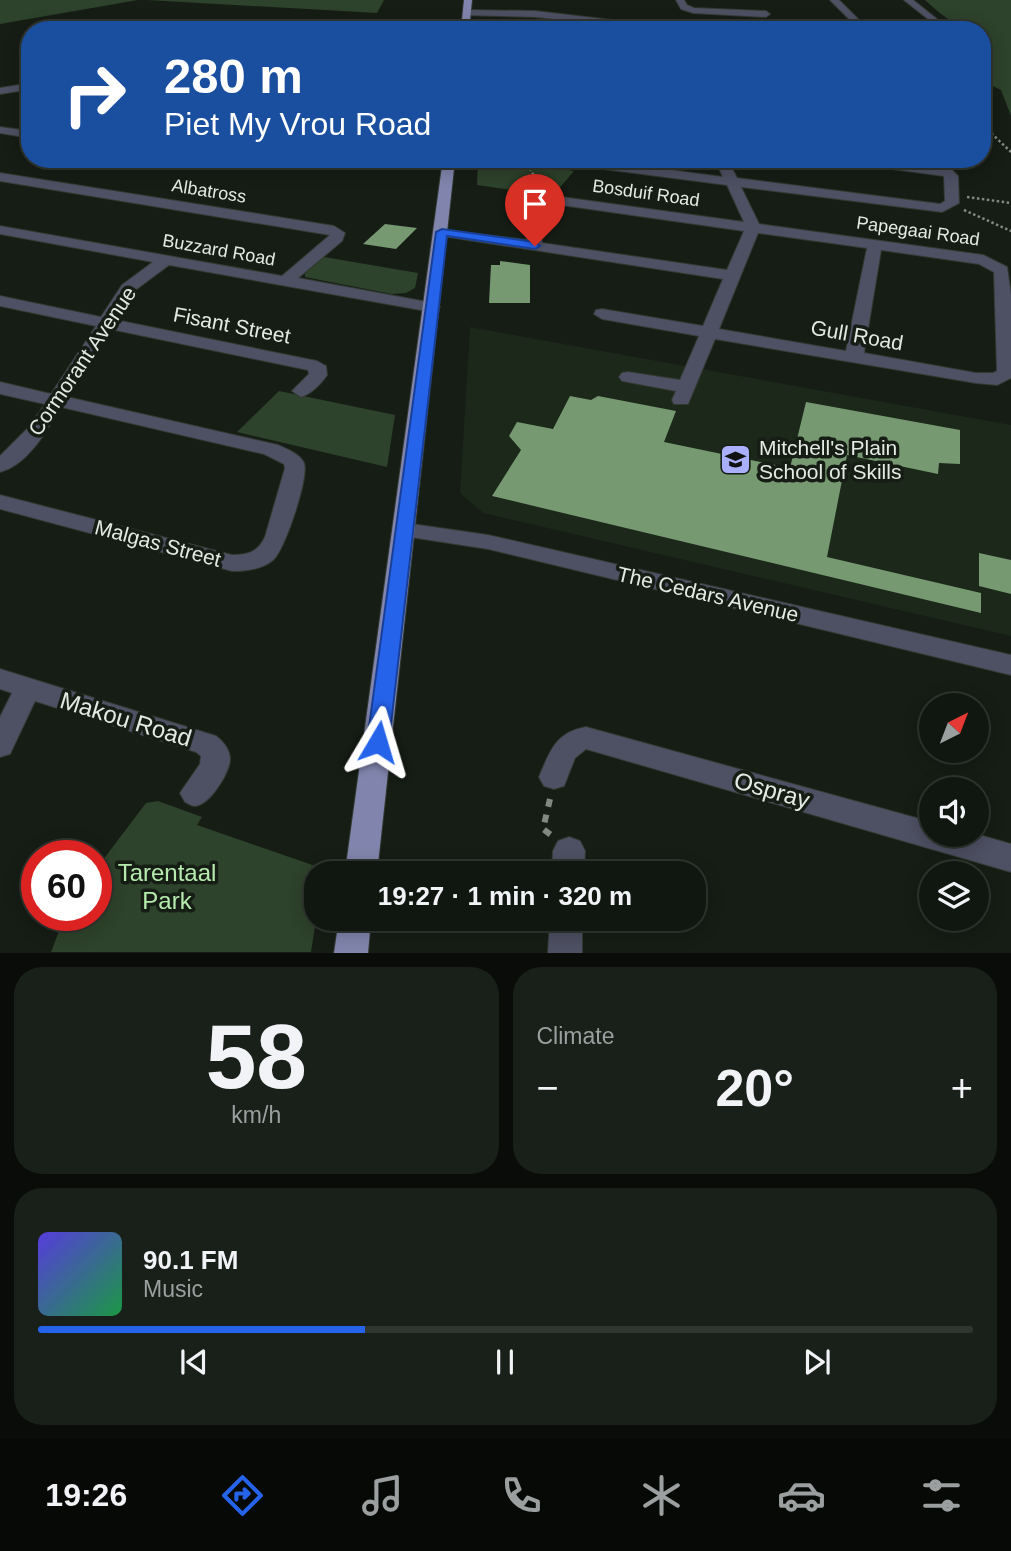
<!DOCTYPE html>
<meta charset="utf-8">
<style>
:root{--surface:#101610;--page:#191f19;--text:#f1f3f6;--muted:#9c9f9f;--line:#303530;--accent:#2563eb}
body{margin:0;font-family:Arial,sans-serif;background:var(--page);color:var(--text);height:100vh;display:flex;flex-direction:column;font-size:26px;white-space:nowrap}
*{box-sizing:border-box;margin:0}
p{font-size:23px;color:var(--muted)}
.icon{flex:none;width:38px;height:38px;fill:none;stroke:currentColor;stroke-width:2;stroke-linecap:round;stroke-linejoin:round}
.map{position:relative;height:953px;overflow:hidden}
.panel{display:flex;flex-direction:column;gap:14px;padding:14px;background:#090c09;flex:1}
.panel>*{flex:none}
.hud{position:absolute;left:21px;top:21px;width:970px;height:147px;border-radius:28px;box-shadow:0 4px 18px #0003,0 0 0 2px var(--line);background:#1a4fa0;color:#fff;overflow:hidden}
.needle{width:46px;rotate:42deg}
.buttons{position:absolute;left:919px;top:693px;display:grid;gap:14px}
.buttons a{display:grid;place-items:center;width:70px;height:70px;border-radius:50%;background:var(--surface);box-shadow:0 4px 18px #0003,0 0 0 2px var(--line);font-size:35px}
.speed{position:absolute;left:21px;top:840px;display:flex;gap:14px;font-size:35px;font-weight:700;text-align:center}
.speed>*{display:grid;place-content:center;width:91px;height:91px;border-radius:50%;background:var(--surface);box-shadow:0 4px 18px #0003,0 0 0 2px var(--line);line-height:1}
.speed .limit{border:10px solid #d22;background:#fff;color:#111}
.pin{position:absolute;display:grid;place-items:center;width:60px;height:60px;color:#fff;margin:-72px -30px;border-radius:50% 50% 50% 0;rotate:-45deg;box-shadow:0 0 7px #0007}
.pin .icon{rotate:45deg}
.me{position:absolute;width:77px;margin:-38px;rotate:7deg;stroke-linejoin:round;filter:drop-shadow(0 0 5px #0008)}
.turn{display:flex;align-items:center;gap:24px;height:147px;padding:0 28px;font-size:32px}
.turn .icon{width:91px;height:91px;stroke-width:2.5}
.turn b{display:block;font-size:49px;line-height:60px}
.big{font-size:52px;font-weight:800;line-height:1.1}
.panel .tile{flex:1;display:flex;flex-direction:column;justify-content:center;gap:10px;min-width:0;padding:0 24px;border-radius:28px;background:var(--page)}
.panel .dial{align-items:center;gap:0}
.dial b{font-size:91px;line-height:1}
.song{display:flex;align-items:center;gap:21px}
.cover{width:84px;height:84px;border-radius:10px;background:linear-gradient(135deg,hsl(250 70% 55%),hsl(140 70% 35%))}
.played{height:7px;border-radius:4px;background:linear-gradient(90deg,var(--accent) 35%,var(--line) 35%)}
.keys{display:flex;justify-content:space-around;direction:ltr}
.heat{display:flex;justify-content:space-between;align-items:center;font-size:38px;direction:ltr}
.panel .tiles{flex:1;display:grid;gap:14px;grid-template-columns:1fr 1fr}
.tile:last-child{grid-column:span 2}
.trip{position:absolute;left:304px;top:861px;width:402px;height:70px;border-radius:28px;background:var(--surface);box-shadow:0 4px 18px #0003,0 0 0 2px var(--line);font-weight:800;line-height:70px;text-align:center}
.tab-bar{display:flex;height:112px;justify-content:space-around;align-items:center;background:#060906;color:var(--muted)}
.tab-bar .icon{width:49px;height:49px}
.tab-bar .current{color:var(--accent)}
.tab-bar b{font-size:32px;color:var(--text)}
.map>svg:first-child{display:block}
.built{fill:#1c281a}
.green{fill:#2e432b}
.building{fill:#769971}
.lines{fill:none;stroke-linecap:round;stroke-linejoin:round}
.minor-casing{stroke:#333a32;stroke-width:2}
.major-casing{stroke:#333a32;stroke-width:2}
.path-far1{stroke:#838982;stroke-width:2.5;stroke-dasharray:2.5 2.5;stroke-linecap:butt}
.path{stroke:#838982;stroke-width:6;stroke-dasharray:8 8;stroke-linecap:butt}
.minor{fill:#4e5063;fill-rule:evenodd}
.major{fill:#8185ad;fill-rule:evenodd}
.route{fill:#2563eb;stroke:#184099;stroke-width:2}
.labels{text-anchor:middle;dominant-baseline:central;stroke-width:7;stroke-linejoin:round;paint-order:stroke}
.far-street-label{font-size:18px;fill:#e3e9e3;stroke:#161d15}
.street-label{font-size:21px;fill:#e3e9e3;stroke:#161d15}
.poi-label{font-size:21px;fill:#e3e9e3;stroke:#161d15;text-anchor:start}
.near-street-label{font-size:24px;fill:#e3e9e3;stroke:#161d15}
.near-park-label{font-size:24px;fill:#b5ecae;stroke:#161d15}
</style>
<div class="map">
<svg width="1011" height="953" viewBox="0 0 1011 953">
<rect width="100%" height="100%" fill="#161d15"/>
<path class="built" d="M470,327L1011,425V636L483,513L460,493Z"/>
<path class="green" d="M0,0H138L0,24Z
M147,0H384L377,13Z
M925,0H1011V116L1001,90L982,81V30C959,30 941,15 925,0Z
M478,159H533L538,160L536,165L574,171L557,191L536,189L533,193L477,185Z
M324,257L418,273L415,288L406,293L392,294L305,277V273Z
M279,391L395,415L387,467L237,432Z
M158,801L202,817L197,825L324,869L323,873H317V913L311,952H51L65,915H96V869L146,803Z"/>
<path class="building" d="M385,224L417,228L396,249L363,244Z
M500,261L530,265V303H489L491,265H500Z
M570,396L591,400L598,396L676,411L664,442L790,468L806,402L960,430V464L939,463L938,474L847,455L827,557L981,593V613L492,496L521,450L509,436L517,422L553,429Z
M979,553L1011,560V594L979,586Z"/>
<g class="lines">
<defs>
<path id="minor" d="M676,0H684L687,5L694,8L766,11L770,14L766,17L693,13L681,9Z
M830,0H839L861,22L933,23L904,0H913L947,27L943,30L853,27L837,30L851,21Z
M466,10L535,11L697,30H664L535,17L463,15Z
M248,20L251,25L235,30H221Z
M19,85L30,87V93L19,91L0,94V88Z
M0,127L30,131V138L0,133Z
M551,159H588L723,177L715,159H727L737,178L940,204L945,201L944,176L848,163L842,159H876L952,170L958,176L959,203L942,212L741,187L759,224L983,255L1007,267L1011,295V378L997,385L976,383L715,339L688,404H674L672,400L676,391L622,381L619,377L622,373L628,372L680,380L699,336L602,319L594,314L596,310L602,309L703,326L723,279L442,236L435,232L437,229L527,240L525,207L533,198L554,196L744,222L727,185L557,163ZM554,204L744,231L727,270L542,243L539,208L542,205ZM758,233L867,248L846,351L719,329ZM881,250L979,264L994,272L997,371L993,373H976L864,353Z
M0,173L334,226L345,233L342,241L298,278L438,304L440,307L432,312L169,265L134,291L116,320L317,361L326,366L327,375C321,384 311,394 301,397L292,391L309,374L308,370L110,329L67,397L278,445C287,449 300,454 304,463C309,477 285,550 273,560C263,569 246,571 232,571L0,509V495L232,555C248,555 258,552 265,537L285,468L284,464L264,454L61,407C47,430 28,465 0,472V456L28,428L45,404L0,394V382L51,394L96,326L0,306V296L101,317L122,285L153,262L0,234V226L282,276L330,235L0,181Z
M405,523L488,535L1011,655V675L488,549L397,535L394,530L397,525Z
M0,669L216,736C223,741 230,750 230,759C230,772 210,805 195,806C191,806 188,803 185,802L180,793L200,764L201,756L196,752L35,701L10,754L0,757V717L12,693L0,689Z
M586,727L931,822V835L976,834L1011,844V872L586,749L575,758L564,786L554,789L544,786L539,777C550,751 556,732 586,727Z
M569,837L580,841L585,851L584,873H552L553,851L558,841Z
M550,919H582V953H548Z"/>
<path id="major" d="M464,0H472L469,30H461Z
M443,159H455L377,873H345Z
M339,919H371L368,953H334Z"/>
</defs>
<use href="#minor" class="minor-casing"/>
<use href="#major" class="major-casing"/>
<path class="path-far1" d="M982,130L990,132L1011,152
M484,159L527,162L540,188
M967,197L1011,203
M964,210L1011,231"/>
<path class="path" d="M550,799L543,829L551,835"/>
<use href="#minor" class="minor"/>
<use href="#major" class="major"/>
</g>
<path class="route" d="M442,229L535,242L540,246L535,249L447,236L389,742L385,748L378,750L370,748L367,742L436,232Z"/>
<defs>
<symbol id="school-square" viewBox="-11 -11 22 22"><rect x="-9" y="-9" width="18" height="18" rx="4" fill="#aaaffb" stroke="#161d15"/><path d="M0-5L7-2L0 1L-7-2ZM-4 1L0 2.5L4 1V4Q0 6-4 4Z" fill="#111"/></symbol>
</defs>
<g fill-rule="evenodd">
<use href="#school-square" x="718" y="442" width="35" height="35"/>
</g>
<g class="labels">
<g class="far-street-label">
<text transform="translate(209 191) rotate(9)">Albatross</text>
<text transform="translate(646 193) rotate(8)">Bosduif Road</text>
<text transform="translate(918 231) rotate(8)">Papegaai Road</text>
<text transform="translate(219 250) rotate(10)">Buzzard Road</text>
</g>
<g class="street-label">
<text transform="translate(232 325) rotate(11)">Fisant Street</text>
<text transform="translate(857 335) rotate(10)">Gull Road</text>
<text transform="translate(82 361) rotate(-56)">Cormorant Avenue</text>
<text transform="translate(158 543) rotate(15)">Malgas Street</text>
<text transform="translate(708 594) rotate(13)">The Cedars Avenue</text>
</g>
<g class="poi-label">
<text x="759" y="447">Mitchell's Plain<tspan x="759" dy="24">School of Skills</tspan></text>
</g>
<g class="near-street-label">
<text transform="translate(126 719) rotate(17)">Makou Road</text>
<text transform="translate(772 790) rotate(16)">Ospray</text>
</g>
<g class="near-park-label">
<text x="167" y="872">Tarentaal<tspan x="167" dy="28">Park</tspan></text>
</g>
</g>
</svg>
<div class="buttons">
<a><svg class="needle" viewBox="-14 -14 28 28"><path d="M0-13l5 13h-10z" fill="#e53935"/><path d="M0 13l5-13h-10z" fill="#9c9f9f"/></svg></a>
<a><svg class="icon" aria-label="sound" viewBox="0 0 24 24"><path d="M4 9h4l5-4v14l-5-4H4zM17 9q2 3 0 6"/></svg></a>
<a><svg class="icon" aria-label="layers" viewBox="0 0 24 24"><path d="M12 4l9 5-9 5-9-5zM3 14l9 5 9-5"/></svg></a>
</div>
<div class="speed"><div class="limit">60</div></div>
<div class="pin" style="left:535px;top:246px;background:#d93025"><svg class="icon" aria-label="arrive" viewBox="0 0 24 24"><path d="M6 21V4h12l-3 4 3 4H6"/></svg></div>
<svg class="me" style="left:378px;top:742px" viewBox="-20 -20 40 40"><path d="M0-17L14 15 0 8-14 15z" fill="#2563eb" stroke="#fff" stroke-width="4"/></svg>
<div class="trip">19:27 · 1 min · 320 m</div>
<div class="hud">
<div class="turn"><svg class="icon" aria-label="right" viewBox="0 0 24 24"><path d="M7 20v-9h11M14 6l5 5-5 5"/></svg><div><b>280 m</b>Piet My Vrou Road</div></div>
</div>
</div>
<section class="panel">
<div class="tiles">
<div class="tile dial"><b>58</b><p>km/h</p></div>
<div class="tile"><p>Climate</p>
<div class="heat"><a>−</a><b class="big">20°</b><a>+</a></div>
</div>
<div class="tile">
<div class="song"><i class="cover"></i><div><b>90.1 FM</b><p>Music</p></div></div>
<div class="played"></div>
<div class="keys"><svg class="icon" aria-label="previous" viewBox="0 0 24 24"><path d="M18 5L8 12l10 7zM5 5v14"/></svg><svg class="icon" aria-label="pause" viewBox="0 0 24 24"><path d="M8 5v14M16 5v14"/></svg><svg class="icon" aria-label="next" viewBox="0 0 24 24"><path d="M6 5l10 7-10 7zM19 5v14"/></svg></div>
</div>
</div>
</section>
<nav class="tab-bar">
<b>19:26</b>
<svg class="icon current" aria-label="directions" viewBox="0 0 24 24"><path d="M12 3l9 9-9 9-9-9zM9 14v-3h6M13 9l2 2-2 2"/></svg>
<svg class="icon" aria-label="music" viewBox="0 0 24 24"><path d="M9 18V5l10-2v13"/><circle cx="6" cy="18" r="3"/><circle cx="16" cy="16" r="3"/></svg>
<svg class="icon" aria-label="phone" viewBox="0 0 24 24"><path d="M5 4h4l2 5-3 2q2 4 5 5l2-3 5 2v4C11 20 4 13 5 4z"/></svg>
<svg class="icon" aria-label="climate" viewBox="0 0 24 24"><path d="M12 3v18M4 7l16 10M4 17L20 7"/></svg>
<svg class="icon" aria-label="car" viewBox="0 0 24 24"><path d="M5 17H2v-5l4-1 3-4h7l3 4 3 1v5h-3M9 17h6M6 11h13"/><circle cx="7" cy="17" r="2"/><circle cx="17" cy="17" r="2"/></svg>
<svg class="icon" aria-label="filters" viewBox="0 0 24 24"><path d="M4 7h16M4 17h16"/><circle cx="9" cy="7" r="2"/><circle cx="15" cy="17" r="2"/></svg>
</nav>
